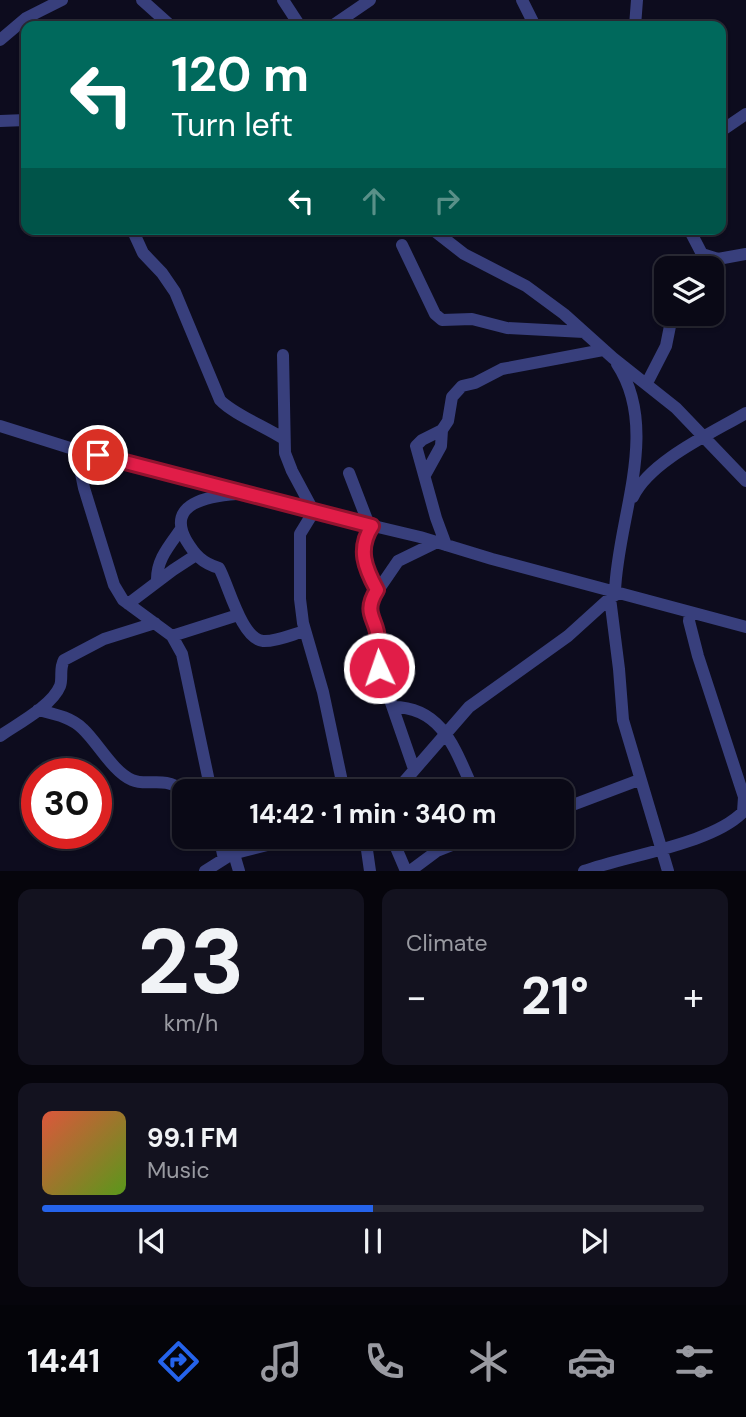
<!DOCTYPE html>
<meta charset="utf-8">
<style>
:root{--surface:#0a0916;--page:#13121f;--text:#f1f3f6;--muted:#999aa1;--line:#2a2a35;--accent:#2563eb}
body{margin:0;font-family:"DM Sans",sans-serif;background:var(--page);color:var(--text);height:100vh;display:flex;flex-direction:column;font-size:26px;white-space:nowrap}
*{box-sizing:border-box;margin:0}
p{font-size:23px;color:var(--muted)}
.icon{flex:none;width:38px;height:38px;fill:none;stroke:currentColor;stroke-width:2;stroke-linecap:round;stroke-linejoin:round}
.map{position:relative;height:871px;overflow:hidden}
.side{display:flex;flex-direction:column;gap:18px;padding:18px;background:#06050c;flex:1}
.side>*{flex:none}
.hud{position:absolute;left:21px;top:21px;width:705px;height:214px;border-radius:14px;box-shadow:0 2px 5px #0004,0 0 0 2px var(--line);background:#00695c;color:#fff;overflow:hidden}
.controls{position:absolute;left:654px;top:256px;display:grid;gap:14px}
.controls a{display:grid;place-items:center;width:70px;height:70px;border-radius:14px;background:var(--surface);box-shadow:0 2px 5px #0004,0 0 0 2px var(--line);font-size:35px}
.speed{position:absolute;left:21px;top:758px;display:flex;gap:14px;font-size:35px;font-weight:700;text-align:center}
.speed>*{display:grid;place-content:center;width:91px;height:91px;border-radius:50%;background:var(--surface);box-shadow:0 2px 5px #0004,0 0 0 2px var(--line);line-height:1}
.speed .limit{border:10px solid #d22;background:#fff;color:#111}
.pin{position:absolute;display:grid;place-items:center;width:60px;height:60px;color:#fff;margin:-30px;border:4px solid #fff;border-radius:50%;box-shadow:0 2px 7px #0007}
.me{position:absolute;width:77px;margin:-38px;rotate:357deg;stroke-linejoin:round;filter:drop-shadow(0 0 5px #0008)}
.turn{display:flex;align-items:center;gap:24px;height:147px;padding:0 35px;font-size:32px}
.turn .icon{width:91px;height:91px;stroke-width:2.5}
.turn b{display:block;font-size:49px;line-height:60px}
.lanes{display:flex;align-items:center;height:66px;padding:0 35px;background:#0003;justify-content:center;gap:35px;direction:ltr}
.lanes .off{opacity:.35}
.big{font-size:52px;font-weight:700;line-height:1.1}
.side .widget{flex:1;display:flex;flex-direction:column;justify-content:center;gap:10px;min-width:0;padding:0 24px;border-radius:14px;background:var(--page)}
.side .dial{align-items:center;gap:0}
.dial b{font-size:91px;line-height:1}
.song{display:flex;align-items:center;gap:21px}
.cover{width:84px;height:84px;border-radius:10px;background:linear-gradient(135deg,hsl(10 70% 55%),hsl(90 70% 35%))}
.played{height:7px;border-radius:4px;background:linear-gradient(90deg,var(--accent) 50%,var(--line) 50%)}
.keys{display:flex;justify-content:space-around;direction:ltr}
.heat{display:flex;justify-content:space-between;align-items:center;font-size:38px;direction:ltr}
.side .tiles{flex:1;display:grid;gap:18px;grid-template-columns:1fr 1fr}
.widget:last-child{grid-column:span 2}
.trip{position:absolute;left:172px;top:779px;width:402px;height:70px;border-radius:14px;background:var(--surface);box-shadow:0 2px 5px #0004,0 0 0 2px var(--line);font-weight:700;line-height:70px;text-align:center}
.menu{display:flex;height:112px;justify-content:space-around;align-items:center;background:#040409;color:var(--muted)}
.menu .icon{width:49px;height:49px}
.menu .on{color:var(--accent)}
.menu b{font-size:32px;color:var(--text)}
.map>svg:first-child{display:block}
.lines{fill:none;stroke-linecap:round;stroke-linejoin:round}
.minor{stroke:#383f7c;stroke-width:12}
.route-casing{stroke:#92132f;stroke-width:18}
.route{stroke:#e11d48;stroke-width:12}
</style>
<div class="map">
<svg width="746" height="871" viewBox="0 0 746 871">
<rect width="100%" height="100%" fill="#0d0c1e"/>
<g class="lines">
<path class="minor" d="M142,0L171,26
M283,0L300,26
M522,0L535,26
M332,26L370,0
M635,26L637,0
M0,40L26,18L62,0
M0,121L26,120
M721,131L746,114
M132,229L143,253L162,273L175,292L220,400C233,414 266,427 284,439
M432,229L464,254L526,286L564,314L613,358L676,408L746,481
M689,229L702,254V268
M402,245L435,314L442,320L472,319L507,328L584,332
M702,254L718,259L746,254
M283,355L285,453L292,471L314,512
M647,383L666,346L671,321L676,313
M0,426L70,448L219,485L285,505L420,537L492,559L746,627
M76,449L84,488L114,585L123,600L172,636L182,654L211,791
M349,473L369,525
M425,475L441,446L442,430
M237,494C209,496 166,503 186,540C195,555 202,563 219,568C228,583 241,639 263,641C276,642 293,634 305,631
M633,497C650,461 712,433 746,413
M318,513L311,516L300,534V599L303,623L323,692L344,791
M372,526C357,549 365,568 377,590
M446,545L436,518L416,446L422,440L442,430L448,421L452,397L462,386L475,383L502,369L603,350
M157,582C156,560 169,546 181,529
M615,592C617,520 661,430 617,364
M610,598L619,669L623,720L668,871
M128,604L173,570L196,555
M172,636L238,615
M393,707C444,707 456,753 474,791
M38,710C54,714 71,717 83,729C98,743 113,772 132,780C149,787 162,775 184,791
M0,736C17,724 52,706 60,686C63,678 59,669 64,660L104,639L155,623
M414,769L379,668L376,655L378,637L370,616L372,599L398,561L437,542
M396,791L469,707L568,636L610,598L619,593
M562,809L639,780
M219,836L224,859
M365,836L370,871
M391,836L406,871
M234,854L239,871
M205,871L232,854L303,836
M410,871L437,851L475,836
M584,871C628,855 712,844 743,812L744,797L698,656L689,621L690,613"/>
</g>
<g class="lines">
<defs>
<path id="route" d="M98,455L372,526C357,549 365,568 377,590C362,614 377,618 378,639C379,650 376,657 379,668"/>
</defs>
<use href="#route" class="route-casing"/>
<use href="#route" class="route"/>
</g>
</svg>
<div class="controls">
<a><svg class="icon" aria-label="layers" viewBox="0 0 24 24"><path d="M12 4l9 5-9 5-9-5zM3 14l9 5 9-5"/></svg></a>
</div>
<div class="speed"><div class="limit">30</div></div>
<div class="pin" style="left:98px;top:455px;background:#d93025"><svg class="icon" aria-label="arrive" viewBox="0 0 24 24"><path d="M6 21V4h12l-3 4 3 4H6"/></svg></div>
<svg class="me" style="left:379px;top:668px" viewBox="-20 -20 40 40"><circle r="17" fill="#e11d48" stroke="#fff" stroke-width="3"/><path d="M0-11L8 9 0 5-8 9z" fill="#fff"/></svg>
<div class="trip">14:42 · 1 min · 340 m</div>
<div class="hud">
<div class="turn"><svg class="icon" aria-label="left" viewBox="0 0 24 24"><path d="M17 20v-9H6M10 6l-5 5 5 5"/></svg><div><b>120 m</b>Turn left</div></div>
<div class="lanes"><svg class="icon" aria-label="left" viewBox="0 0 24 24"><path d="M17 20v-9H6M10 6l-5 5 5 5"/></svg><svg class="icon off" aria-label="ahead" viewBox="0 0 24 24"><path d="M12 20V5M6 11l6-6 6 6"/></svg><svg class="icon off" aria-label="right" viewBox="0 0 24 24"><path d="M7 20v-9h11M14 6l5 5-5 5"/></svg></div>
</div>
</div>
<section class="side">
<div class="tiles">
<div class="widget dial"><b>23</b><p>km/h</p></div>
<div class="widget"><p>Climate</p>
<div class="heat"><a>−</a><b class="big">21°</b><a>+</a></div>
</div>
<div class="widget">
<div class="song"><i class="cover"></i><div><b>99.1 FM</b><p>Music</p></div></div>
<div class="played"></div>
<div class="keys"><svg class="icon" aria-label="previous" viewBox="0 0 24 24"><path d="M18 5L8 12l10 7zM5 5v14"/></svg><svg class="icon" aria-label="pause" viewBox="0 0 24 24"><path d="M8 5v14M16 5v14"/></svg><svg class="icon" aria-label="next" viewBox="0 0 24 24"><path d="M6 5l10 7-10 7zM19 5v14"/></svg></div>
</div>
</div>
</section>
<nav class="menu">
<b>14:41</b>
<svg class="icon on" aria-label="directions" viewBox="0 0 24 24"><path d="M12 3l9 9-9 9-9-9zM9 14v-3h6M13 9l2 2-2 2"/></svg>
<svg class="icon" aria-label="music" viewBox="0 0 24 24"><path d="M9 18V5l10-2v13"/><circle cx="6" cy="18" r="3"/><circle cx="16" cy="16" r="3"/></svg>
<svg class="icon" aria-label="phone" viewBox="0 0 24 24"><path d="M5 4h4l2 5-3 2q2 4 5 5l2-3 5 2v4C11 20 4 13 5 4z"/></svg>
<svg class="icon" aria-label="climate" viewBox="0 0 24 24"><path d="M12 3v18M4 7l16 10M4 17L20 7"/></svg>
<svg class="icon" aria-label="car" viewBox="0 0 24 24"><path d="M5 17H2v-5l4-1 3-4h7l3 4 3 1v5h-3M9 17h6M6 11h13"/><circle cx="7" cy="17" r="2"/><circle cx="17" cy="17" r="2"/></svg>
<svg class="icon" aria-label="filters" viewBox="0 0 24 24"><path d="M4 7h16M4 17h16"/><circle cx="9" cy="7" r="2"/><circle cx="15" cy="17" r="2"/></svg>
</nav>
